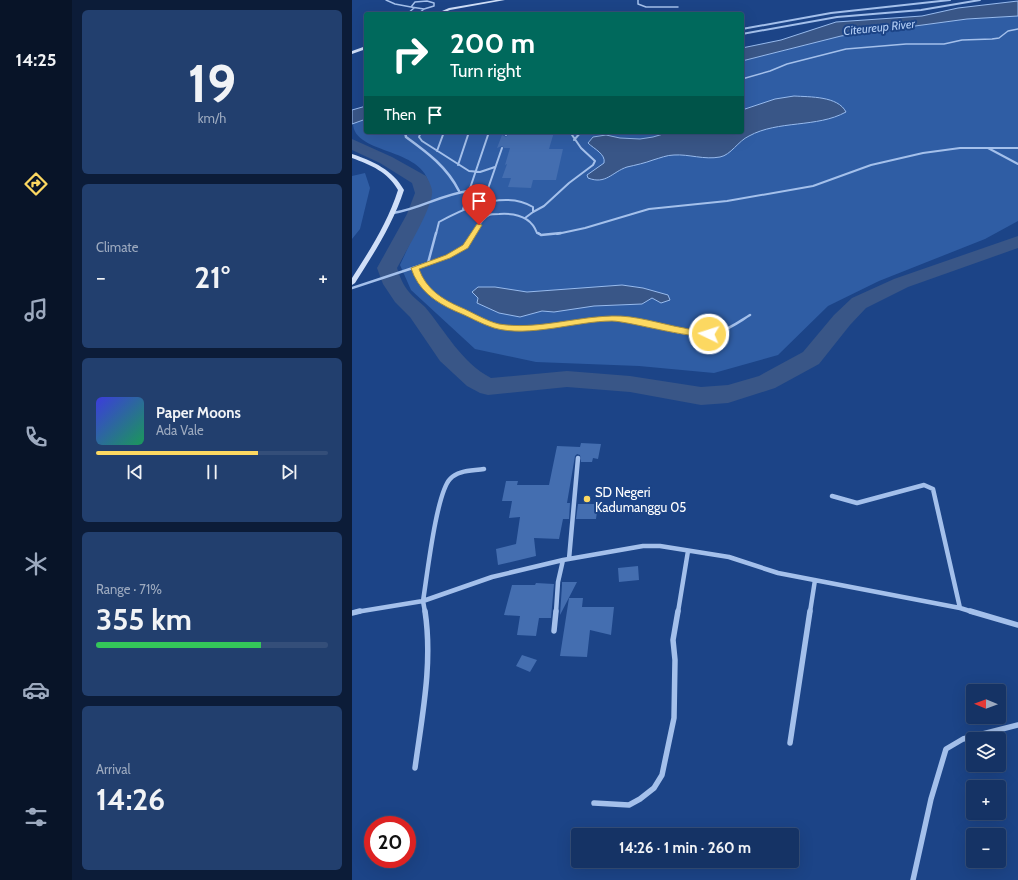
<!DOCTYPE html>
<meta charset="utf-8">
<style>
:root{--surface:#153365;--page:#223f6e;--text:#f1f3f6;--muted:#9daabf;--line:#344e79;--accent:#fcd861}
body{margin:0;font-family:Cabin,sans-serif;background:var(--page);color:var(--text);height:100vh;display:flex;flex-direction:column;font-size:15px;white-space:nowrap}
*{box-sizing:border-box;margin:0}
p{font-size:13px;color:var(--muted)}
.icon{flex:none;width:22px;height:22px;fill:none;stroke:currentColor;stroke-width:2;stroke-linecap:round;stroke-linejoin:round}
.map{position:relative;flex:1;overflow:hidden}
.sheet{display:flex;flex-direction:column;gap:10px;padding:10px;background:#0c1c38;width:280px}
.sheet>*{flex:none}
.hud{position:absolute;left:12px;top:12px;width:380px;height:122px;border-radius:4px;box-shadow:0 4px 16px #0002,0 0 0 1px var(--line);background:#00695c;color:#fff;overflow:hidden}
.needle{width:26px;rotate:271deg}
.buttons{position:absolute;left:614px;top:684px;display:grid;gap:8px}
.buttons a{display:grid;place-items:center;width:40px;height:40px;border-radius:4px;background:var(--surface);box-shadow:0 4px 16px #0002,0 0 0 1px var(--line);font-size:20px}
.speed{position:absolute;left:12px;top:816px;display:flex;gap:8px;font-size:20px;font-weight:700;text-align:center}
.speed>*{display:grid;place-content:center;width:52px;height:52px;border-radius:50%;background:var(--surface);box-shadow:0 4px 16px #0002,0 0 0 1px var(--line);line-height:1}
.speed .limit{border:6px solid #d22;background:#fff;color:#111}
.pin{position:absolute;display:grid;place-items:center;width:34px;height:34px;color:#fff;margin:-41px -17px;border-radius:50% 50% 50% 0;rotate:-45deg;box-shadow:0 0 4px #0007}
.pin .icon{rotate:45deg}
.me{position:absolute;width:44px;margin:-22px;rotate:274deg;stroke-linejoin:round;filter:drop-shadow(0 0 3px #0008)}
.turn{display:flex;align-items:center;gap:14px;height:84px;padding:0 20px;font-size:18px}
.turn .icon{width:52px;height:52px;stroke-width:2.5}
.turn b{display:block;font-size:28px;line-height:34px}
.then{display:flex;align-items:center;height:38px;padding:0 20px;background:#0003;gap:8px;font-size:15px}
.big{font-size:30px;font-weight:800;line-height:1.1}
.sheet .card{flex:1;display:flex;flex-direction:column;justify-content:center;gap:6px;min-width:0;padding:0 14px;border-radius:6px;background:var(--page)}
.sheet .dial{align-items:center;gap:0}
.dial b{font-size:52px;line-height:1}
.song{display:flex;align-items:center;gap:12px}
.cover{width:48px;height:48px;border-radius:6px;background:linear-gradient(135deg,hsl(240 70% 55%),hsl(150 70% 35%))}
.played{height:4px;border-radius:2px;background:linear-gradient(90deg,var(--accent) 70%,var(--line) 70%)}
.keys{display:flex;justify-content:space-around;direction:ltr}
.heat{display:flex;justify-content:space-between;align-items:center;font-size:22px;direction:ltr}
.charge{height:6px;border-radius:3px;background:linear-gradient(90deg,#34c759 71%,var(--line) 0)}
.trip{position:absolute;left:219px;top:828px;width:228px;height:40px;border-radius:4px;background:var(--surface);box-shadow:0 4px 16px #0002,0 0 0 1px var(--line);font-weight:800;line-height:40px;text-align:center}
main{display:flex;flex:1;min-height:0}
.menu{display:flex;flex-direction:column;width:72px;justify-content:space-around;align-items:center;background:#081428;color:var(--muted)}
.menu .icon{width:28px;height:28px}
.menu .on{color:var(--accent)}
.menu b{font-size:18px;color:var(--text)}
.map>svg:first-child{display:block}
.green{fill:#2f5da4}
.water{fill:#395687;stroke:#97baed}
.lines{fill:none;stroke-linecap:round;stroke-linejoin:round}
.river{fill:#395687;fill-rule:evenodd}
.building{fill:#446eb0}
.lane-far2{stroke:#a4c0eb;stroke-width:1.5}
.lane-far1{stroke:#a4c0eb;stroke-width:2}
.lane{stroke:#a4c0eb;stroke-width:2.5}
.street-far3{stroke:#a4c0eb;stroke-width:2}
.street-far2{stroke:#a4c0eb;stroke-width:2.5}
.street-far1{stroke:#a4c0eb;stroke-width:4.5}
.street{stroke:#a4c0eb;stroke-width:5.5}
.secondary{fill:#d0dff8;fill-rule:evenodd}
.route{fill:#fcd861;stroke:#a48c3f}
.poi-dot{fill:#fcd861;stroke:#1c4487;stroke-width:1.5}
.labels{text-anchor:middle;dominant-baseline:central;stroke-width:4;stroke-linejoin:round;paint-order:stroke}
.far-water-label{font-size:12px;font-style:italic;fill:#b0cbf3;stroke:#1c4487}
.poi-label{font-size:13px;fill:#fff;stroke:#1c4487;text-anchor:start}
</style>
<main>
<nav class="menu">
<b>14:25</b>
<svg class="icon on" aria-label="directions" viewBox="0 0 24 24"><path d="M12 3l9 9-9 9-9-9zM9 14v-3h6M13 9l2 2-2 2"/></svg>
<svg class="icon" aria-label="music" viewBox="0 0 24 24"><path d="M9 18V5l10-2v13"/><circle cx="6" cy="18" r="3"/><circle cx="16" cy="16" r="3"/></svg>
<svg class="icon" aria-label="phone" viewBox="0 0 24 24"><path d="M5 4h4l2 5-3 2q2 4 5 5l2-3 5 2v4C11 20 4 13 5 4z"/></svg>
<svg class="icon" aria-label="climate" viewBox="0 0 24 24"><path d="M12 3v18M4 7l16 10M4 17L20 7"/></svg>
<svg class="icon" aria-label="car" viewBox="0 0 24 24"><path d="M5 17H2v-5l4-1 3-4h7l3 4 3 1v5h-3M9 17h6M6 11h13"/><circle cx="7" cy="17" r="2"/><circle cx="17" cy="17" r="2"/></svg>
<svg class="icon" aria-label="filters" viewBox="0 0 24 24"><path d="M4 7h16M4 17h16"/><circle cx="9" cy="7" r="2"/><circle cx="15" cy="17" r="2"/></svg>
</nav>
<section class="sheet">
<div class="card dial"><b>19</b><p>km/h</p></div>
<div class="card"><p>Climate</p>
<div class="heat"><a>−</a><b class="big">21°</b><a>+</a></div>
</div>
<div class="card">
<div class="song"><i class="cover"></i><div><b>Paper Moons</b><p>Ada Vale</p></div></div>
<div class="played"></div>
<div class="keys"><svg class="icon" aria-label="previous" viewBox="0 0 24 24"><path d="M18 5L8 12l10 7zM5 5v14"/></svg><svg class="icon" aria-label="pause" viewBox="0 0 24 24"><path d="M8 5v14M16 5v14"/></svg><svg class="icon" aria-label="next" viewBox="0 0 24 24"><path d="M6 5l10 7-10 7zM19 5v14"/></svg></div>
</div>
<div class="card"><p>Range · 71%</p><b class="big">355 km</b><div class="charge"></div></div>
<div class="card"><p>Arrival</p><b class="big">14:26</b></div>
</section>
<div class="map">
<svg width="666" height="880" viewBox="0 0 666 880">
<rect width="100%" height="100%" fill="#1c4487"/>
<path class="green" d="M666,16V221L633,239L527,281L476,306L426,355L362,373L287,366L184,362L123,349L59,290L48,265C55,250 62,234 69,218C72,212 76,205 77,198C86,145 1,158 1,123L14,119V132H390V61L489,36L615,19Z
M13,173L18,188L8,229L0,239V176Z"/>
<path class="water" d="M666,1V16L615,19L489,36L390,61V48L429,40L484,22L570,16L606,8Z
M442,96C458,97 486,96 494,112C465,128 426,120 397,136C386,141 379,155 368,157C352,160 337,154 322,155C315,155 308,158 301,160C293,163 284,165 275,167C260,172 254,185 236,178L235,175L252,163C254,154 242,149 236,143L241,137L254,135L268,138L288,139L301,137L318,132H390V110L423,99Z
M14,106V119L0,124V110Z
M270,285L291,288L316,295L318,300L309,303L300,298L290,304L242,306L202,312L190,311L168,317L147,313L125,303L126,298L120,292L126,287H143L175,292Z"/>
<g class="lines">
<path class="river" d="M0,139L40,157L74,176C77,181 81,189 80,194C78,212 54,251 45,268C48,277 51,285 57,292C62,298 68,302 73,307C94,332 109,362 139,378L215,371L278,376L349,387L376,385L407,376L451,352L482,315L500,298L542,279L666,236V248L556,287L514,308L498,325L467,364L423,388L376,403L349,405L278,392L215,387L136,395L128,393L115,386L88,361L58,317L43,302L31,284L25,268L55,214L63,193L60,183L28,163L0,150Z"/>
</g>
<path class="building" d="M167,132H202L197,149H211L204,180H181L179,188L156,187L159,178H150L155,164L153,165L158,148H152L150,146L145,148L150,135L154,137L156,135H166Z
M229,443L249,444L246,459L241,458L240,462H229L228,455L225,454L223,456L215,503H218L217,519H211L207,539L182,538L184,556L146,565L144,549L164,544L168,517L157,518L160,501H150L154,481H166L165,485H197L205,446L228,447Z
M226,504H246L244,519H224Z
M286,566L287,580L267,582L266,568Z
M210,582H225L208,615L210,585Z
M184,583L202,584L199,618H187L184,636L165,635L168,616L152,615L160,585H183Z
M217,598H231L230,607H262L259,635L238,630L235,657L208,656Z
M170,655L185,660L178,672L164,666Z"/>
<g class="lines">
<path class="lane-far2" d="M34,0L43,4L59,7
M286,0V4L294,7H326
M75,1L82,3V6L72,9L59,7L63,2Z
M55,14L62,8
M66,14L72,9
M390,79L418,71L435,64L494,49L554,44H592L610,40L640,39L647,38L656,31L666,29"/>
<path class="lane-far1" d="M69,132L67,137L70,141L117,171L128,172L143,167
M154,132V135
M222,140L229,132
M636,148L666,164
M85,151L92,132
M106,165L117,132
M131,203L150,148
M111,209L137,132
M181,212L192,206L217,183L241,165L243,161L229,148L218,132
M84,234L87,222C112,208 153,190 181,207V212L173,218
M121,234C125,228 130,218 137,215C139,214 144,214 147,214C162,213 179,216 185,233L188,234
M205,234L233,228L297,209L375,201L461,186L519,165L571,153L608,148H666"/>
<path class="lane" d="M186,233L189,235L209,233
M76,263L96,257L114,247L122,233
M63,268C71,289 86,299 105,309C117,315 130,323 144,326C183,335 222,317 261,319C296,321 332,341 366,332C378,329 388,321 398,315
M0,288L76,263L84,233"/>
<path class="street-far3" d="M390,29L479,13L598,0
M390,34L485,17L569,10L628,0"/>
<path class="street-far2" d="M53,132L54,137C76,153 95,167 107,191
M41,213C68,209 90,194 117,191"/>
<path class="street-far1" d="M480,496L505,503L572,485L581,489L608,608
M217,559L226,458
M4,612L71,601L140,577L211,560L291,546H308L377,557L426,573L608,608L621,612
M73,612L71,601C75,577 84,494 98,479C106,470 120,471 132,469
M204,612L206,582L211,560
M326,612L336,551
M458,612L463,580"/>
<path class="street" d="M618,611L666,625
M0,613L8,611
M202,631L204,611
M438,743L458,611
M63,768C70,716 81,664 73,611
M242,803L277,805L288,799L302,788L310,775L322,718L323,660L321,640L326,611
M561,880L579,799L594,749L611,739L666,725"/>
<path class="secondary" d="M144,0H153L98,10L88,14H83L97,8Z
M14,46V49L0,54V51Z
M0,154C21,161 41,170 52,190C41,224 22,253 3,283L0,285V278C18,250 36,222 46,190C36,172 19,165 0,158Z"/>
</g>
<path class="route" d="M125,224L130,225L116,248L98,258L67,269C74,289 90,299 108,307C120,312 134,321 147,324C184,330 222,317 260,316C283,315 309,324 332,328C338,330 357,330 361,334C352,343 277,321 260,321C225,321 177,338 142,328C129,324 116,316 103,311C83,302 66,290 59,268L94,255L111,245Z"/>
<circle class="poi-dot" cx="235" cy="499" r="4"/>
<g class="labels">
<g class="far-water-label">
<text transform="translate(527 27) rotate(-6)">Citeureup River</text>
</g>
<g class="poi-label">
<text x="243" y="492">SD Negeri<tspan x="243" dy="15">Kadumanggu 05</tspan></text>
</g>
</g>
</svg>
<div class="buttons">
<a><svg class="needle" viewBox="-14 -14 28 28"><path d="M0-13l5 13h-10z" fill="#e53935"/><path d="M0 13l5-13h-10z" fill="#9daabf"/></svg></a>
<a><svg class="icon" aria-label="layers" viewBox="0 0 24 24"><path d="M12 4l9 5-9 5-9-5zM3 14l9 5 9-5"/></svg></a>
<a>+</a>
<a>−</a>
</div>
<div class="speed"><div class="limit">20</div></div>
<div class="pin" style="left:127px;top:225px;background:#d93025"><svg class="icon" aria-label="arrive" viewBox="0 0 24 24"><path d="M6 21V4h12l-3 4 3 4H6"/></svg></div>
<svg class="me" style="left:357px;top:334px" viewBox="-20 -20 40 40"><circle r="17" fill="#fcd861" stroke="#fff" stroke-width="3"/><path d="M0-11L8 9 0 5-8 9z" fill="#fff"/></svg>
<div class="trip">14:26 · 1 min · 260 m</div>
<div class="hud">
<div class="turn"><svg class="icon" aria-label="right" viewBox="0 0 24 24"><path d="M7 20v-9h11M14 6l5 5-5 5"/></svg><div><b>200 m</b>Turn right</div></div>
<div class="then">Then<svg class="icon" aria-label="arrive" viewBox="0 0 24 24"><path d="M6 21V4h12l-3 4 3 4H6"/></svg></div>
</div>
</div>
</main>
